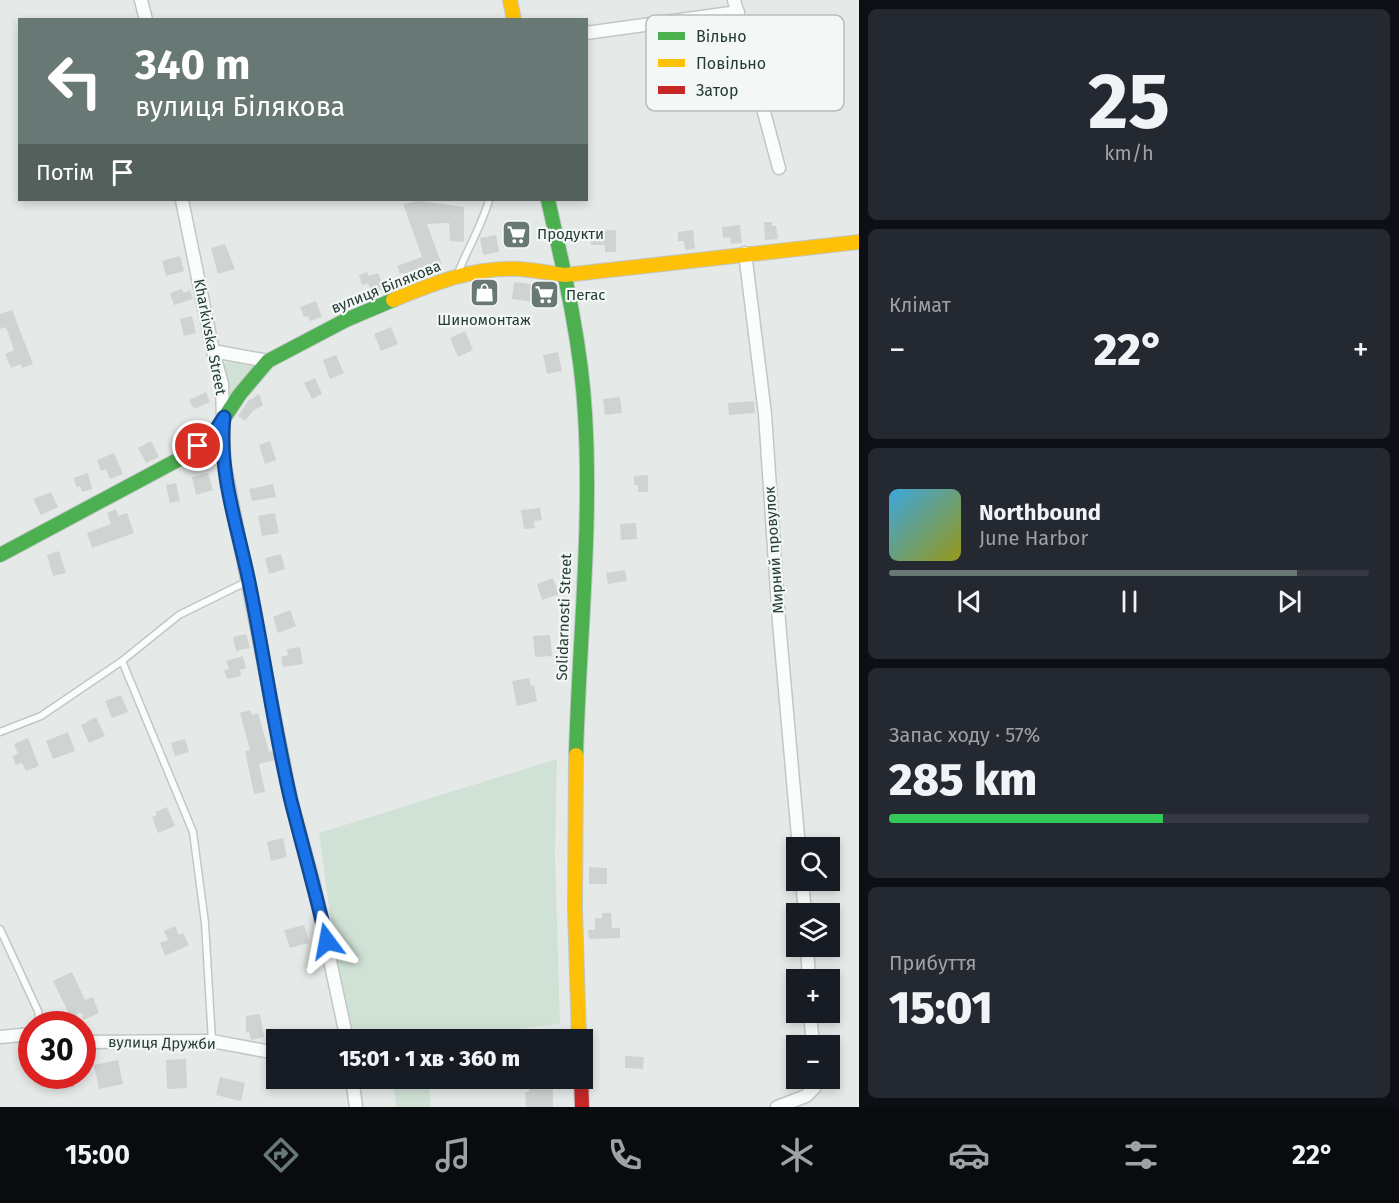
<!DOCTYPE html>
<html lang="uk">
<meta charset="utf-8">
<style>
:root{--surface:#171b24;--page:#242831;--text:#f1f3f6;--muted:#9ea1a6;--line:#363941;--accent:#687874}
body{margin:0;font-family:"Fira Sans",sans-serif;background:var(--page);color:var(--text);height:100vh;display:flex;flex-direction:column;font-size:22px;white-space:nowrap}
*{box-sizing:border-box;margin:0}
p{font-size:20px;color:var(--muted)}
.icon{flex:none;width:33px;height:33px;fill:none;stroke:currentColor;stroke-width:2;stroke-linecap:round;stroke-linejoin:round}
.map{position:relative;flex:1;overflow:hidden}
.sheet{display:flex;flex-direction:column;gap:9px;padding:9px;background:#0d0f14;width:540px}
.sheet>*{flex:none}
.banner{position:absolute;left:18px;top:18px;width:570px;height:183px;border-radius:0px;box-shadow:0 3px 9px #0003;background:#687874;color:#fff;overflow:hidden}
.fabs{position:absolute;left:786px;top:837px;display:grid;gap:12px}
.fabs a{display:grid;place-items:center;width:54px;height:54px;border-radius:0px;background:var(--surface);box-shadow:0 3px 9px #0003;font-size:30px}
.speed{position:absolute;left:18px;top:1011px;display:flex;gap:12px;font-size:30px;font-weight:700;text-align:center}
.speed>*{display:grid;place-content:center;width:78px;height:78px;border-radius:50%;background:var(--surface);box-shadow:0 3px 9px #0003;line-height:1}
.speed .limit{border:9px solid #d22;background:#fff;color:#111}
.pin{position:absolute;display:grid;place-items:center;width:51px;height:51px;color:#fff;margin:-26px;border:3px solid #fff;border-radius:50%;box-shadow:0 2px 6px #0007}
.me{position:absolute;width:66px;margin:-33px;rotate:347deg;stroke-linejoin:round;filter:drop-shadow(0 0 4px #0008)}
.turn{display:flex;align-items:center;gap:21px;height:126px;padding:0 18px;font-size:27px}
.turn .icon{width:78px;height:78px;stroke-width:2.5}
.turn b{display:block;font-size:42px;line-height:51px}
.then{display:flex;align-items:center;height:57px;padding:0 18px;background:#0003;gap:12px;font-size:22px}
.big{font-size:45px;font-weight:800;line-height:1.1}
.sheet .card{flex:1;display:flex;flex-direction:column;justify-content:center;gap:9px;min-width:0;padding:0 21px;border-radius:9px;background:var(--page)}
.sheet .dial{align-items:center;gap:0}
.dial b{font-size:78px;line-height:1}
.song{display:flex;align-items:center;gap:18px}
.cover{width:72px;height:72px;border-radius:9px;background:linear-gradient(135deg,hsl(200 70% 55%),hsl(60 70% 35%))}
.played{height:6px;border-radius:3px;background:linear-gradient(90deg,var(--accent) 85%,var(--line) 85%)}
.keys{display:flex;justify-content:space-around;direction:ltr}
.heat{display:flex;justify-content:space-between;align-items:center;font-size:33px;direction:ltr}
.charge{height:9px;border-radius:4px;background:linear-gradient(90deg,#34c759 57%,var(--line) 0)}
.trip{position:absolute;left:266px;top:1029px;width:327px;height:60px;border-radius:0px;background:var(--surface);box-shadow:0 3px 9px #0003;font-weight:800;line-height:60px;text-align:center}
.tab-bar{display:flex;height:96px;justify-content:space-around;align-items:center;background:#090b0e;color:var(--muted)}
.tab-bar .icon{width:42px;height:42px}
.tab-bar .selected{color:var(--accent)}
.tab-bar b{font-size:27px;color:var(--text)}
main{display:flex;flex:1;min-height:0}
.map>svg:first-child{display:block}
.green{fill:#d0e2d6}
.building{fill:#cfd3d2}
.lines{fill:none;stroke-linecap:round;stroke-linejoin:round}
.lane-casing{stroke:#c2c7c5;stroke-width:9}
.street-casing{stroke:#c2c7c5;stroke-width:15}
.fast-casing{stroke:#c0c7c5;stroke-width:16}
.slow-casing{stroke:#c0c7c5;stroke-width:16}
.jam-casing{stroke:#c0c7c5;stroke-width:16}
.lane{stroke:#fbfcfc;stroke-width:6}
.street{stroke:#fbfcfc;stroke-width:12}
.fast{stroke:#4caf50;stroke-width:14}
.slow{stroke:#ffc107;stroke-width:14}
.jam{stroke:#c62828;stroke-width:14}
.route-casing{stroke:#114b97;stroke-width:15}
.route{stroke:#1a73e8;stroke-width:10}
.labels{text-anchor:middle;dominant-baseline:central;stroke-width:4.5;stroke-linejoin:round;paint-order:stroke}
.poi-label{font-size:15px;fill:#243b36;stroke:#f3f8f6;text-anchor:start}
.street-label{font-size:15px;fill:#243b36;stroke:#f3f8f6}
.key{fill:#f3f8f6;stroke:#b5bfbc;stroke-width:1.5}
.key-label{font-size:16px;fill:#243b36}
</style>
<main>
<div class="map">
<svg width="859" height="1107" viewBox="0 0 859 1107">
<rect width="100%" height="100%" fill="#e5eae8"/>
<path class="green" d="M248,361L255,367L227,405L220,363Z
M557,759L555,854L560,1024L453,1036L449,1039H352L331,946L334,942L319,833Z
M393,1079H428L431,1107H396Z"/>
<path class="building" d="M419,201L464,207V242L450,241L449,223L427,224L442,265L406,280L404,273L400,274L397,266L422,257L403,204Z
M516,222L527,235L516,245L505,232Z
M764,222H772V226H776L778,239L765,240Z
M740,225L742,243L731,244L730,237L723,238L722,227Z
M616,230V252H605V245H591L590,231Z
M693,230L695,249L685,250L684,241H678V232Z
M496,235L499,252L483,255L480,238Z
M225,244L235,269L218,274L211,248Z
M180,256L184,271L166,276L162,261Z
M367,272L369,276L378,273L384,289L372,294L368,283L362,285L359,275Z
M481,282L495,283V299H481Z
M514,282L538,285L557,294L553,304L537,297L536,302L512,299Z
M182,289L184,293L190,290L193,299L174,305L170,293Z
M316,301L322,317L310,321L308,316L304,317L300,307Z
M12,310L33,364L22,368L21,364L11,368L5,354L14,350L6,327L0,329V314Z
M192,316L196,333L184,336L180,319Z
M391,327L398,344L381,351L374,334Z
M465,331L473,350L458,357L450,338Z
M558,352L562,371L547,374L543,355Z
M336,355L344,373L330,379L323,360Z
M315,378L322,394L312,399L304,383Z
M206,392L210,402L194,409L189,400Z
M259,394L263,405L253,411L245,421L238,416L248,401Z
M620,397L622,413L605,415L603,399Z
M754,401L755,413L729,415L728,403Z
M151,441L159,457L146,463L138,448Z
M270,441L276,460L265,464L259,445Z
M114,453L123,474L110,479L106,469L101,471L97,460Z
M88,473L92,489L82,492L80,486L77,487L73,478Z
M208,473L213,490L196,495L192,477Z
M648,475V492H638V485H634V476Z
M176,483L180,501L170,503L166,485Z
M273,484L276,497L252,501L249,489Z
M51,492L58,507L41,515L33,499Z
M540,508L542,520L534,521L535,528L524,529L521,510Z
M116,509L118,516L127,513L134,533L92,548L87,533L111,524L107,513Z
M275,513L279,533L262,536L258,516Z
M636,523L637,539L621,540L620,524Z
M59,551L66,573L53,576L47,555Z
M281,554L285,569L269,574L265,558Z
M625,570L627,581L608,584L606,573Z
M553,578L559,594L542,600L537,584Z
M290,610L296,626L278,633L273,617Z
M246,634L250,648L236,651L233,637Z
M550,635L552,656L535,657L533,636Z
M300,647L303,664L283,667L281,657L288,655L287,649Z
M243,656L246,668L240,670L241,676L227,679L224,670L229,669L226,661Z
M529,678L531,686L534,685L537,701L517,706L512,681Z
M121,695L128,712L112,718L105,701Z
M250,710L252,715L258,713L269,752L273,751L275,760L259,764L265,792L254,794L245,751L250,750L240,713Z
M96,717L105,736L89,743L81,725Z
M68,732L75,751L53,759L46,741Z
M28,738L39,766L26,771L22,763L16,765L12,756L18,754L14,744Z
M185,739L189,752L175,756L171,743Z
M167,807L175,826L158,833L152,817L157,815L155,812Z
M283,838L287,857L271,861L267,842Z
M589,867L607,868V884H589Z
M602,913H611L612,928H620V938L589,939L588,930H595V918H602Z
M304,925L309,943L290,948L284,930Z
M175,926L179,935L183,933L189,945L165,956L160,943L168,940L164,931Z
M72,972L85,1000L93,997L99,1013L83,1020L82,1013H77V1024H74L53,981Z
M260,1014L264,1037L251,1040L249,1032L246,1033V1016Z
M625,1056L644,1057L643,1069L625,1068Z
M186,1059L187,1088L167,1089L166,1060Z
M118,1060L123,1084L99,1089L94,1065Z
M55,1076H75V1087L56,1088Z
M220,1077L245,1083L241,1101L216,1095Z
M529,1078H553V1107H526L525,1092H529Z"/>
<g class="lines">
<defs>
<path id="lane" d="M458,273C468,248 482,225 489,200
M122,661L193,832L205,923L212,1041
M0,732L41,716L122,661L179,615L248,581
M0,929L38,1011L40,1024"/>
<path id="street" d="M141,0L146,20
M734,0L779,168
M586,33L738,12
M182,200L213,351L222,384L224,461L233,508L291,800L313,881L347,1040
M745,253L765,414L779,622L799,848
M213,351L268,361
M802,880L805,914
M807,946L809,980
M810,1012L813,1046
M0,1037L32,1034
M82,1042L212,1041L276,1053
M352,1078L356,1107
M777,1107L806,1096L815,1087V1078"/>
<path id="fast" d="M548,200C564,271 581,342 585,414C592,527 579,642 576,755
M0,555L185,456L212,436L240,394L268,361L346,320L393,300"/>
<path id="slow" d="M510,0L514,20
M393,300C434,283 474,267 519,269C534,270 550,273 565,275L859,242
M576,755L575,909L579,1040"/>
<path id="jam" d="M581,1078L582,1107"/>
</defs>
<use href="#lane" class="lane-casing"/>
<use href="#street" class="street-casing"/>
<use href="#fast" class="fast-casing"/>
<use href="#slow" class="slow-casing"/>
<use href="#jam" class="jam-casing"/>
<use href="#lane" class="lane"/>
<use href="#street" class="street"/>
<use href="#fast" class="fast"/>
<use href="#slow" class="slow"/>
<use href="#jam" class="jam"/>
</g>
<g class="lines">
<defs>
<path id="route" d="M198,446L212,436L224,417C218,473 238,528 249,582C264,655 274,729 291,801C303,848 316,894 327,941"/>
</defs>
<use href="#route" class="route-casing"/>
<use href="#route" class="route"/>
</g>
<defs>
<symbol id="supermarket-square" viewBox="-11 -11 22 22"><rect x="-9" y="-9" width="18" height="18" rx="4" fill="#687874" stroke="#f3f8f6"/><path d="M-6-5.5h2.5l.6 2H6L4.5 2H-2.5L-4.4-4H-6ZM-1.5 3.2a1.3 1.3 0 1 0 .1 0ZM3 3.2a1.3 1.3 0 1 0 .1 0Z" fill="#fff"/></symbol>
<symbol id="shop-square" viewBox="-11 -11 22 22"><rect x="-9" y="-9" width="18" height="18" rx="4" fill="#687874" stroke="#f3f8f6"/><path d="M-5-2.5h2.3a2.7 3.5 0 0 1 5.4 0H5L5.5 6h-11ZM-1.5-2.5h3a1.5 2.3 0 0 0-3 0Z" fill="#fff"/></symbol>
</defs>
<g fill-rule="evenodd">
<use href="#supermarket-square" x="500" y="218" width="33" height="33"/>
<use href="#shop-square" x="468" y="276" width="33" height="33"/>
<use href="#supermarket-square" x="528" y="278" width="33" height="33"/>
</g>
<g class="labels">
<g class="poi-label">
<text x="537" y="234">Продукти</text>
<text x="566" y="295">Пегас</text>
<text x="484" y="320" text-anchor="middle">Шиномонтаж</text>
</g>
<g class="street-label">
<text transform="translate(386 287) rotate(-22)">вулиця Білякова</text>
<text transform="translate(210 337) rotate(79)">Kharkivska Street</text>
<text transform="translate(774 550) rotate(-94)">Мирний провулок</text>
<text transform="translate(564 617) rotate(-88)">Solidarnosti Street</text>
<text transform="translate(162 1043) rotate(1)">вулиця Дружби</text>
</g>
</g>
<rect x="646" y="15" width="198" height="96" rx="9" class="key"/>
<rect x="658" y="32" width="27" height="8" fill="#4caf50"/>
<rect x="658" y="59" width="27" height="8" fill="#ffc107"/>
<rect x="658" y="86" width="27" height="8" fill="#c62828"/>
<g class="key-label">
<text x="696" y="42">Вільно</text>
<text x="696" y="69">Повільно</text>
<text x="696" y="96">Затор</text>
</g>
</svg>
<div class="fabs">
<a><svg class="icon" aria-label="search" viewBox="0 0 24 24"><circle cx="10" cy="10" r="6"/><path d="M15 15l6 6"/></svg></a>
<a><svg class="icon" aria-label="layers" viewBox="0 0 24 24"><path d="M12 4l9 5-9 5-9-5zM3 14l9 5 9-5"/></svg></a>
<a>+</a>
<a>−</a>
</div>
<div class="speed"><div class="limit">30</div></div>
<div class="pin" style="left:198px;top:446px;background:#d93025"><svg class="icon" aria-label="arrive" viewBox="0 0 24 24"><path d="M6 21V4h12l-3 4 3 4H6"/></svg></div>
<svg class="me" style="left:327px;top:941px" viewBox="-20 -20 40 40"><path d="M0-17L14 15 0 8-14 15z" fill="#1a73e8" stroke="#fff" stroke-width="4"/></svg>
<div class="trip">15:01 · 1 хв · 360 m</div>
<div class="banner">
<div class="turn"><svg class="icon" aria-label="left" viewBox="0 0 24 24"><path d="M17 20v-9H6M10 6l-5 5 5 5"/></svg><div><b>340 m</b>вулиця Білякова</div></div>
<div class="then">Потім<svg class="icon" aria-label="arrive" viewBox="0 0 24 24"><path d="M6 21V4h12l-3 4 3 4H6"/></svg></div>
</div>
</div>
<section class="sheet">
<div class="card dial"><b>25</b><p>km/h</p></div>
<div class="card"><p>Клімат</p>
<div class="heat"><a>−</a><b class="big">22°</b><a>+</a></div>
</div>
<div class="card">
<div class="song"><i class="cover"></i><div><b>Northbound</b><p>June Harbor</p></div></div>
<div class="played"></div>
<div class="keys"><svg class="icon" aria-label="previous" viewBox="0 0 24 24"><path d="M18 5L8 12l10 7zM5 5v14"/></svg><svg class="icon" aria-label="pause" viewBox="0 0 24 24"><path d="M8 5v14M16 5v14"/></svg><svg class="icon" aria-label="next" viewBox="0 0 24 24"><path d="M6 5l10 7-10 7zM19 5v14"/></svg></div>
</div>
<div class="card"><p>Запас ходу · 57%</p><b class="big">285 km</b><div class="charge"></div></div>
<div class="card"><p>Прибуття</p><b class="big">15:01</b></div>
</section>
</main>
<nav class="tab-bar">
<b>15:00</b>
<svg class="icon selected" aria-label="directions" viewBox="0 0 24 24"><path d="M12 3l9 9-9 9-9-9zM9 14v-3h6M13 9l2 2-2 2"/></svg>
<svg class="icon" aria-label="music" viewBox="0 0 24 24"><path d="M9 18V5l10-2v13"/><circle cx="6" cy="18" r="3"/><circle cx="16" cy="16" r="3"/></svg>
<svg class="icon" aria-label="phone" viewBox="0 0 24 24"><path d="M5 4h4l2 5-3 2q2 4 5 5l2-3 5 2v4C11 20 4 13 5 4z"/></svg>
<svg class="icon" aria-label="climate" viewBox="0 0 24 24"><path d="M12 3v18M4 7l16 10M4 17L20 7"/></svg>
<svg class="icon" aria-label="car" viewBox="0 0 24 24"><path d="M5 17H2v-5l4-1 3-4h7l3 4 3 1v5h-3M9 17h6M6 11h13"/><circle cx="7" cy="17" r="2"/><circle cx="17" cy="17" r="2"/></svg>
<svg class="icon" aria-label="filters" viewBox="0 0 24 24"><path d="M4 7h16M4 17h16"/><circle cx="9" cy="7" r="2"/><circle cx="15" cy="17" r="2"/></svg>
<b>22°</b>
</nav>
